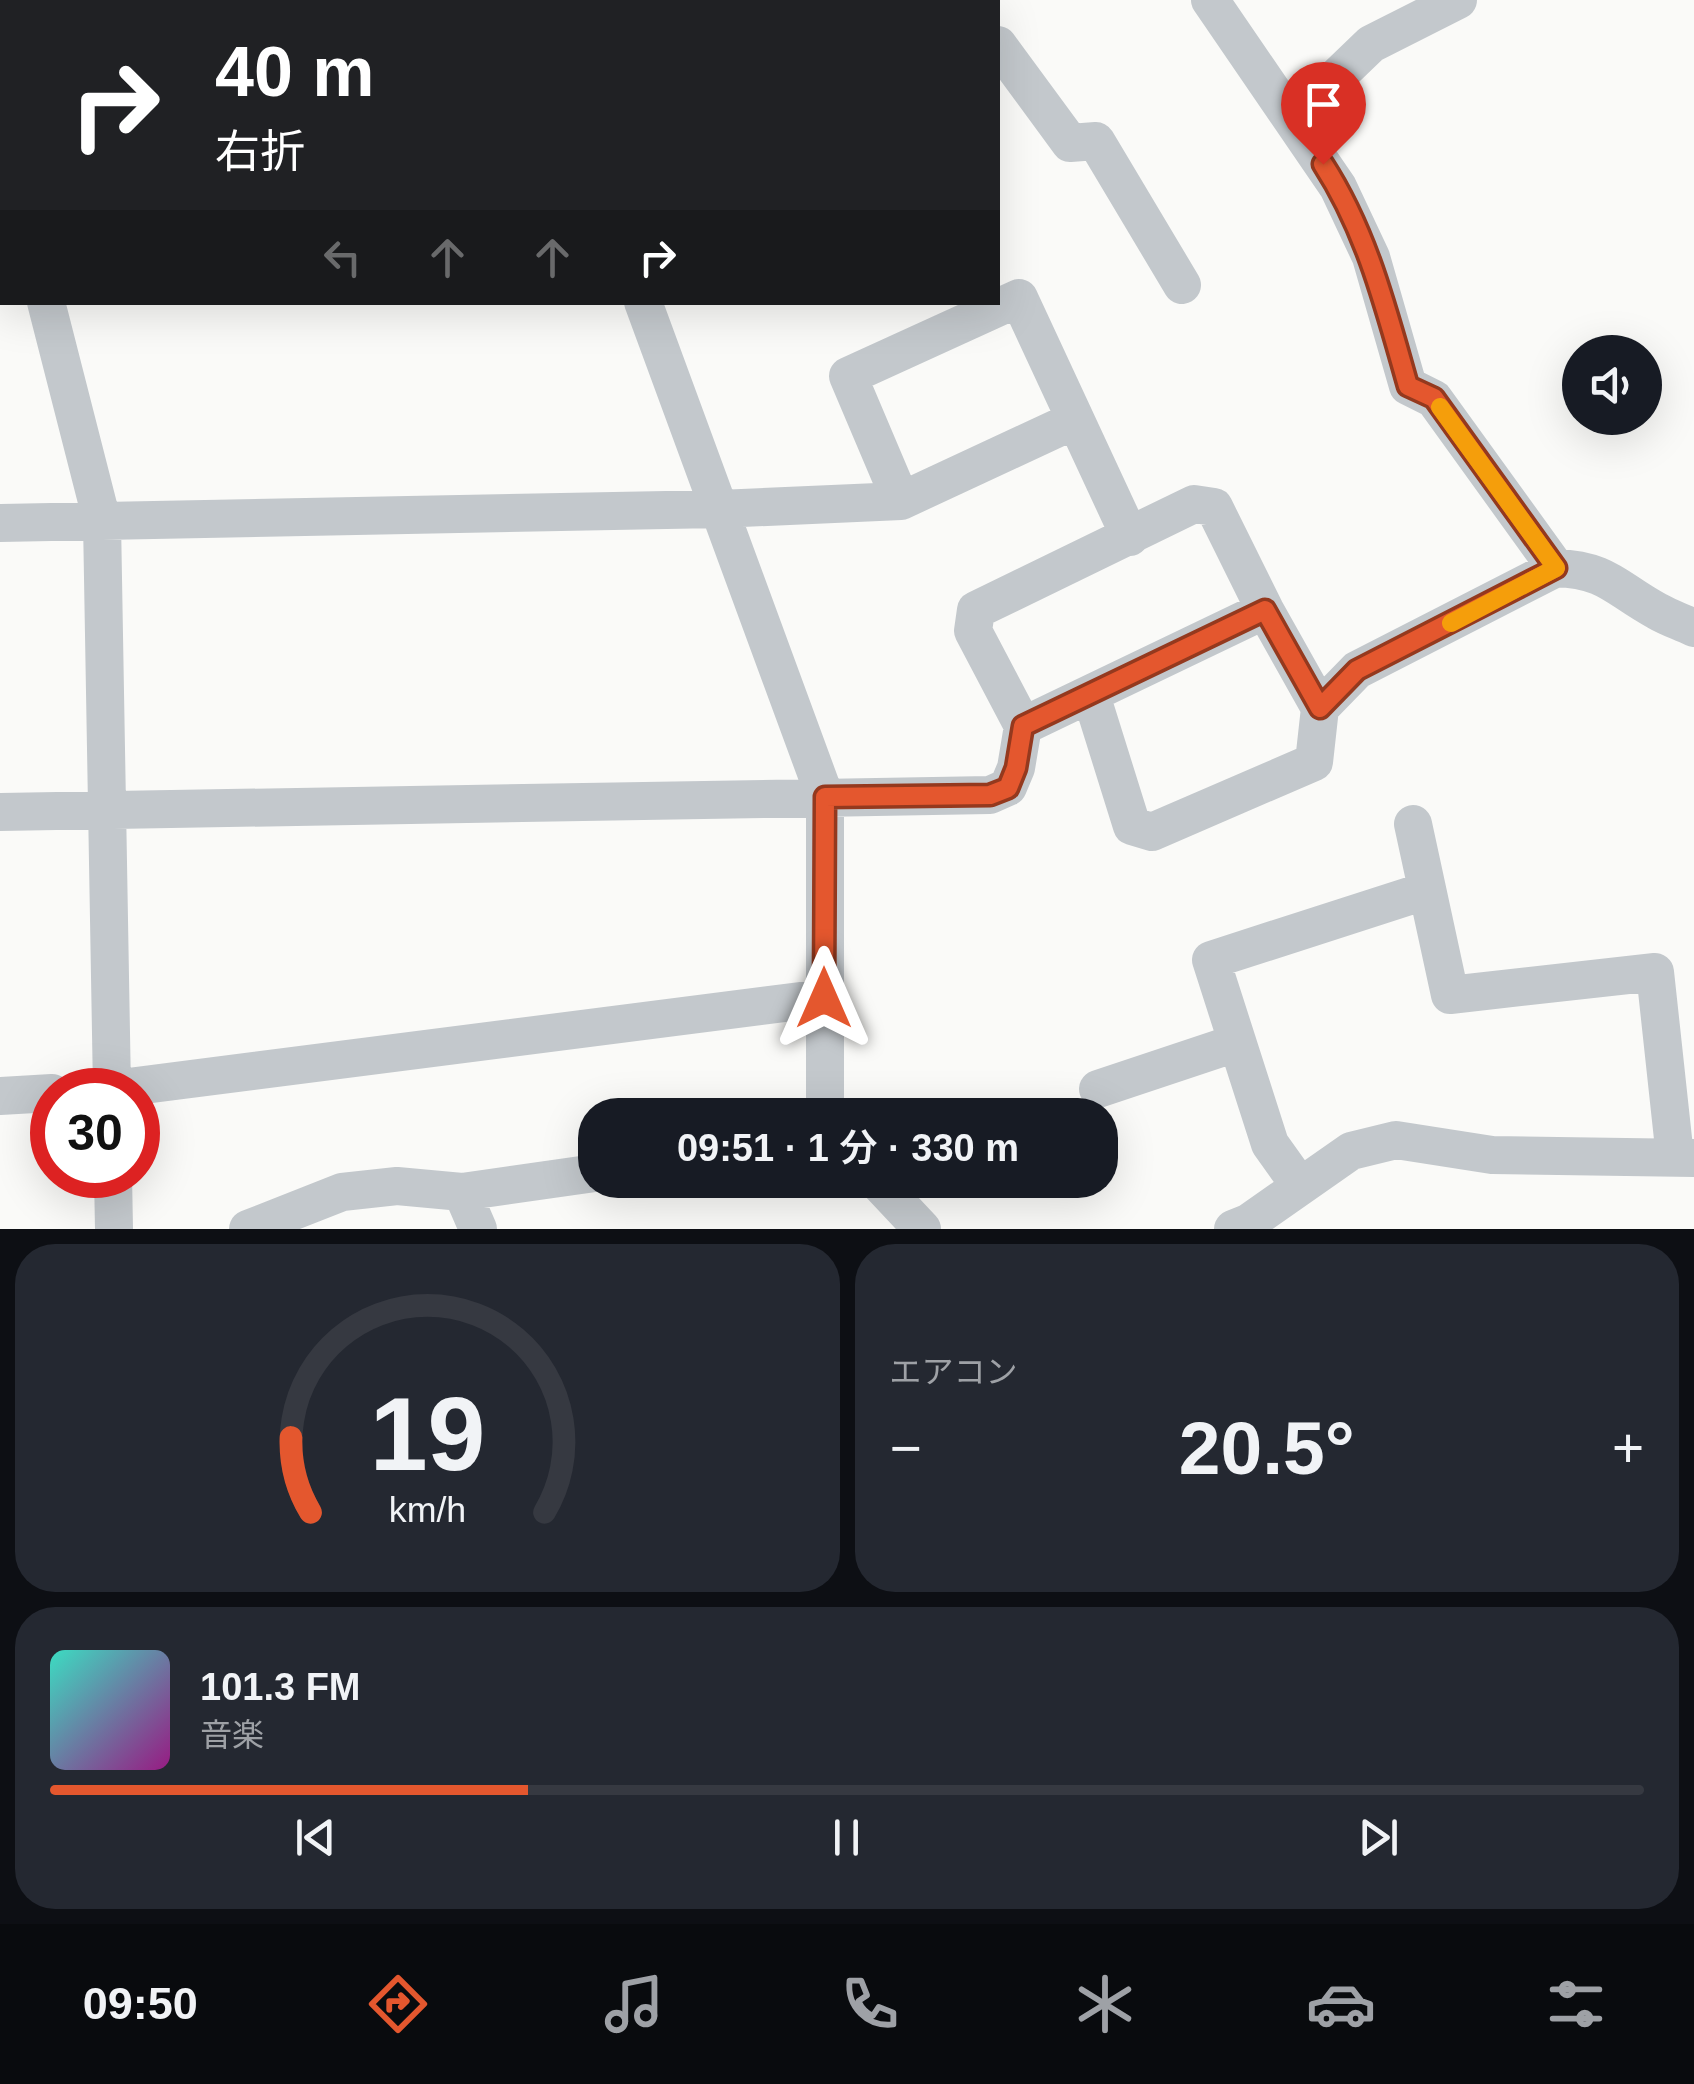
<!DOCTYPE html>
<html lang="ja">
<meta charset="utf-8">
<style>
:root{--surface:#171b24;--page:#242831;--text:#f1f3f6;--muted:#9ea1a6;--line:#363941;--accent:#e4572e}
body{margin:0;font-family:Helvetica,"Noto Sans JP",sans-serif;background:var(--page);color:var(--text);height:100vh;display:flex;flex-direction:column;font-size:38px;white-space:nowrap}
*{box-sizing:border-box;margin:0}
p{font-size:32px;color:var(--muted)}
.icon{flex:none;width:55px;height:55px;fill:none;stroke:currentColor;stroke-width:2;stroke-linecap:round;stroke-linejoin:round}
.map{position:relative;height:1229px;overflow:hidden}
.sheet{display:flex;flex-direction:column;gap:15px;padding:15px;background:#0d0f14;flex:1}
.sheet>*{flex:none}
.top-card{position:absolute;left:0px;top:0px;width:1000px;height:305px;box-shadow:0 10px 40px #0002;background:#202124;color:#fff;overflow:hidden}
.buttons{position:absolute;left:1562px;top:335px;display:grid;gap:20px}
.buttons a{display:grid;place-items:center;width:100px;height:100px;border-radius:50%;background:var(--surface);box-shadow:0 10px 40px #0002;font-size:50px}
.speed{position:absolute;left:30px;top:1068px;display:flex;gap:20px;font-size:50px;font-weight:700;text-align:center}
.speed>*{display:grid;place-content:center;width:130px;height:130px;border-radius:50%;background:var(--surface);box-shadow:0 10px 40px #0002;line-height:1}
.speed .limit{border:15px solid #d22;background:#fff;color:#111}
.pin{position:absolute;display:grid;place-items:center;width:85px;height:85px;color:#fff;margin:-102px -42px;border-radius:50% 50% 50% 0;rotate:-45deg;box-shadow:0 0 10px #0007}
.pin .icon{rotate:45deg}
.me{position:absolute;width:110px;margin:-55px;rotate:0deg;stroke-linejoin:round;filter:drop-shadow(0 0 8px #0008)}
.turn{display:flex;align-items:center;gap:35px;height:210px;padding:0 50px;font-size:45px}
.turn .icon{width:130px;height:130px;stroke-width:2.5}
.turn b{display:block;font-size:70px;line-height:85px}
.lanes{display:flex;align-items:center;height:95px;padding:0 50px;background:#0003;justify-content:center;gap:50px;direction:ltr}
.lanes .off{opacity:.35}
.big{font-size:75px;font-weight:600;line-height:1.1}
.sheet .tile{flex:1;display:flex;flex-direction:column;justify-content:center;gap:15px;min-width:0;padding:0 35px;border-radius:40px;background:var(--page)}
.sheet .dial{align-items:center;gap:0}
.dial svg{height:260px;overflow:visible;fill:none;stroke:var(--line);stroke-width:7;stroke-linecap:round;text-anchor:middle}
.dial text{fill:var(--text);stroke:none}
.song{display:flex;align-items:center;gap:30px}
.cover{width:120px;height:120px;border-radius:15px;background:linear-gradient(135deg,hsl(170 70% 55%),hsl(310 70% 35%))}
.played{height:10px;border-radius:5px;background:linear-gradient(90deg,var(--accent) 30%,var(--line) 30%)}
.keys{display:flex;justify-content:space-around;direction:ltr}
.heat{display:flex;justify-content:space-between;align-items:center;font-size:55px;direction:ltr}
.sheet .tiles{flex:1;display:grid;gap:15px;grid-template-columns:1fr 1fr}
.tile:last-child{grid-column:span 2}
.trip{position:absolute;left:578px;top:1098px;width:540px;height:100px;border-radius:40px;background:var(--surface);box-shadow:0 10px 40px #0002;font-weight:600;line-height:100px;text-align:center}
.menu{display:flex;height:160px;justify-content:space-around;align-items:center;background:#090b0e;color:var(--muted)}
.menu .icon{width:70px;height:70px}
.menu .current{color:var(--accent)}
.menu b{font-size:45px;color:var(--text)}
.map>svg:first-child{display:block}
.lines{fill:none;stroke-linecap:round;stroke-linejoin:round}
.minor{stroke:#c3c8cc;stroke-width:38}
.route-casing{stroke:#94391e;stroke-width:25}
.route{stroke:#e4572e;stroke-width:18}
.slow{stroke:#f59e0b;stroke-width:18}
</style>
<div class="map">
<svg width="1694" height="1229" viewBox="0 0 1694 1229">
<rect width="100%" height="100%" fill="#fafaf8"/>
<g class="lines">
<path class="minor" d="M526,0L527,2
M964,0L966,2
M1210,0L1338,187L1371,257L1408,386L1434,399L1556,568
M142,2L144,0
M814,2L816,0
M998,45L1070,143L1096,141L1182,285
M1293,119L1371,44L1458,0
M0,242H2
M46,302L102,521L112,1090
M643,302L825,797V1115
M901,501L848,376L1019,298L1130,537
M0,523L719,509L901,501L1075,420
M1320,708L1357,670L1556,568C1608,570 1616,589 1657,611C1669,618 1682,622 1694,628
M1023,726L1265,610
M0,812L990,795L1008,787L1016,768L1023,726L973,631L976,610L1194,504L1214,507L1265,610L1320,708L1314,762L1152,832L1132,826L1091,695
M1413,824L1450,995L1655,972L1675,1157
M1098,1089L1236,1043
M105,1090L824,998
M0,1096L52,1093
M113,1175L114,1229
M876,1180L922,1229
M1300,1186L1270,1144L1211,960L1425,891
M462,1192L478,1229
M248,1229L342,1192L397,1186L462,1192L595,1173
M1233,1229L1248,1223L1351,1151L1396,1140L1492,1155L1694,1158"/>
</g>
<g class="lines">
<defs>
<path id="route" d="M824,998L825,797L990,795L1008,788L1016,768L1023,726L1265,610L1320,708L1357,670L1556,568L1434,398L1408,386C1386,309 1367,232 1323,164"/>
</defs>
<use href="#route" class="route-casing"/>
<use href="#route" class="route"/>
<path class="slow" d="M1440,407L1556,568L1451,623"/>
</g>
</svg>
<div class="buttons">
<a><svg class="icon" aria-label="sound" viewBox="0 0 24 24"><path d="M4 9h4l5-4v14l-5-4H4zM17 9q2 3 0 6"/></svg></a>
</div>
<div class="speed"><div class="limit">30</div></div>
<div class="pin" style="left:1323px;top:164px;background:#d93025"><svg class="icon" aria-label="arrive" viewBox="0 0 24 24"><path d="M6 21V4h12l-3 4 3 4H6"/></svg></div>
<svg class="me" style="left:824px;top:998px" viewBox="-20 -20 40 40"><path d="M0-17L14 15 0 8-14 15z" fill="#e4572e" stroke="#fff" stroke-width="4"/></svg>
<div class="trip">09:51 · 1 分 · 330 m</div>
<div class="top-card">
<div class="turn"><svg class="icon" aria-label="right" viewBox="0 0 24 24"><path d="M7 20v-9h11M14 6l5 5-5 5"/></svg><div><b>40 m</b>右折</div></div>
<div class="lanes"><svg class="icon off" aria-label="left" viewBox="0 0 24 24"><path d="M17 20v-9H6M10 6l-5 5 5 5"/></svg><svg class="icon off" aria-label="ahead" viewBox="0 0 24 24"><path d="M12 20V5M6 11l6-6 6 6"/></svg><svg class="icon off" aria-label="ahead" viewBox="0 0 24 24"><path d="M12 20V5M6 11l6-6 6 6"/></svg><svg class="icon" aria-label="right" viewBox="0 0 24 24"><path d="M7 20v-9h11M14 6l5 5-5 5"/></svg></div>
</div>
</div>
<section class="sheet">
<div class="tiles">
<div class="tile dial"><svg viewBox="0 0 100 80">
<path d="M14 69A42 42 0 1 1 86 69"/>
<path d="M14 69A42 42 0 0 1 8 46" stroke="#e4572e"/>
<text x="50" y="56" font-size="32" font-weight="700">19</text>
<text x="50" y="72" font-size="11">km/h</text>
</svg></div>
<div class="tile"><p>エアコン</p>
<div class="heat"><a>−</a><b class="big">20.5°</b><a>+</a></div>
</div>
<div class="tile">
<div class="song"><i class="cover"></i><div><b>101.3 FM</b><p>音楽</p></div></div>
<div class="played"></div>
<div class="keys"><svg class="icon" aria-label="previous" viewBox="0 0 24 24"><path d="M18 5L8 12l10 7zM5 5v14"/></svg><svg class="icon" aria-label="pause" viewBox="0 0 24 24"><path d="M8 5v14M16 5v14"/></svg><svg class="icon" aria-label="next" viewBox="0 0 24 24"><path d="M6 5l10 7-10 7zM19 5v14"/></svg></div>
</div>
</div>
</section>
<nav class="menu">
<b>09:50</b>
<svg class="icon current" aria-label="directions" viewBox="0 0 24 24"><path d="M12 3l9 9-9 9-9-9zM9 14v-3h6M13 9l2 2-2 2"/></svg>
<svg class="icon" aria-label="music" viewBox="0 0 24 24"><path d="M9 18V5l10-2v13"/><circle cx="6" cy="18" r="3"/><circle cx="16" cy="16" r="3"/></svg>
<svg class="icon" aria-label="phone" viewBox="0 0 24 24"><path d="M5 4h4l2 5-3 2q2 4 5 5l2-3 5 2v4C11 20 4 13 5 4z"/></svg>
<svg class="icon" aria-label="climate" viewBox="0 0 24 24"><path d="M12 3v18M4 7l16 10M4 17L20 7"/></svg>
<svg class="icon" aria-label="car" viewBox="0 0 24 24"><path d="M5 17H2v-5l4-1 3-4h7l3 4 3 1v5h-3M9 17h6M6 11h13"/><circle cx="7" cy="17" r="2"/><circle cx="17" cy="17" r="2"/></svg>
<svg class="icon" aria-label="filters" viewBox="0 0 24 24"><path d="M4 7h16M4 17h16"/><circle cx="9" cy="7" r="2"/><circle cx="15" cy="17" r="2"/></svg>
</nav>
